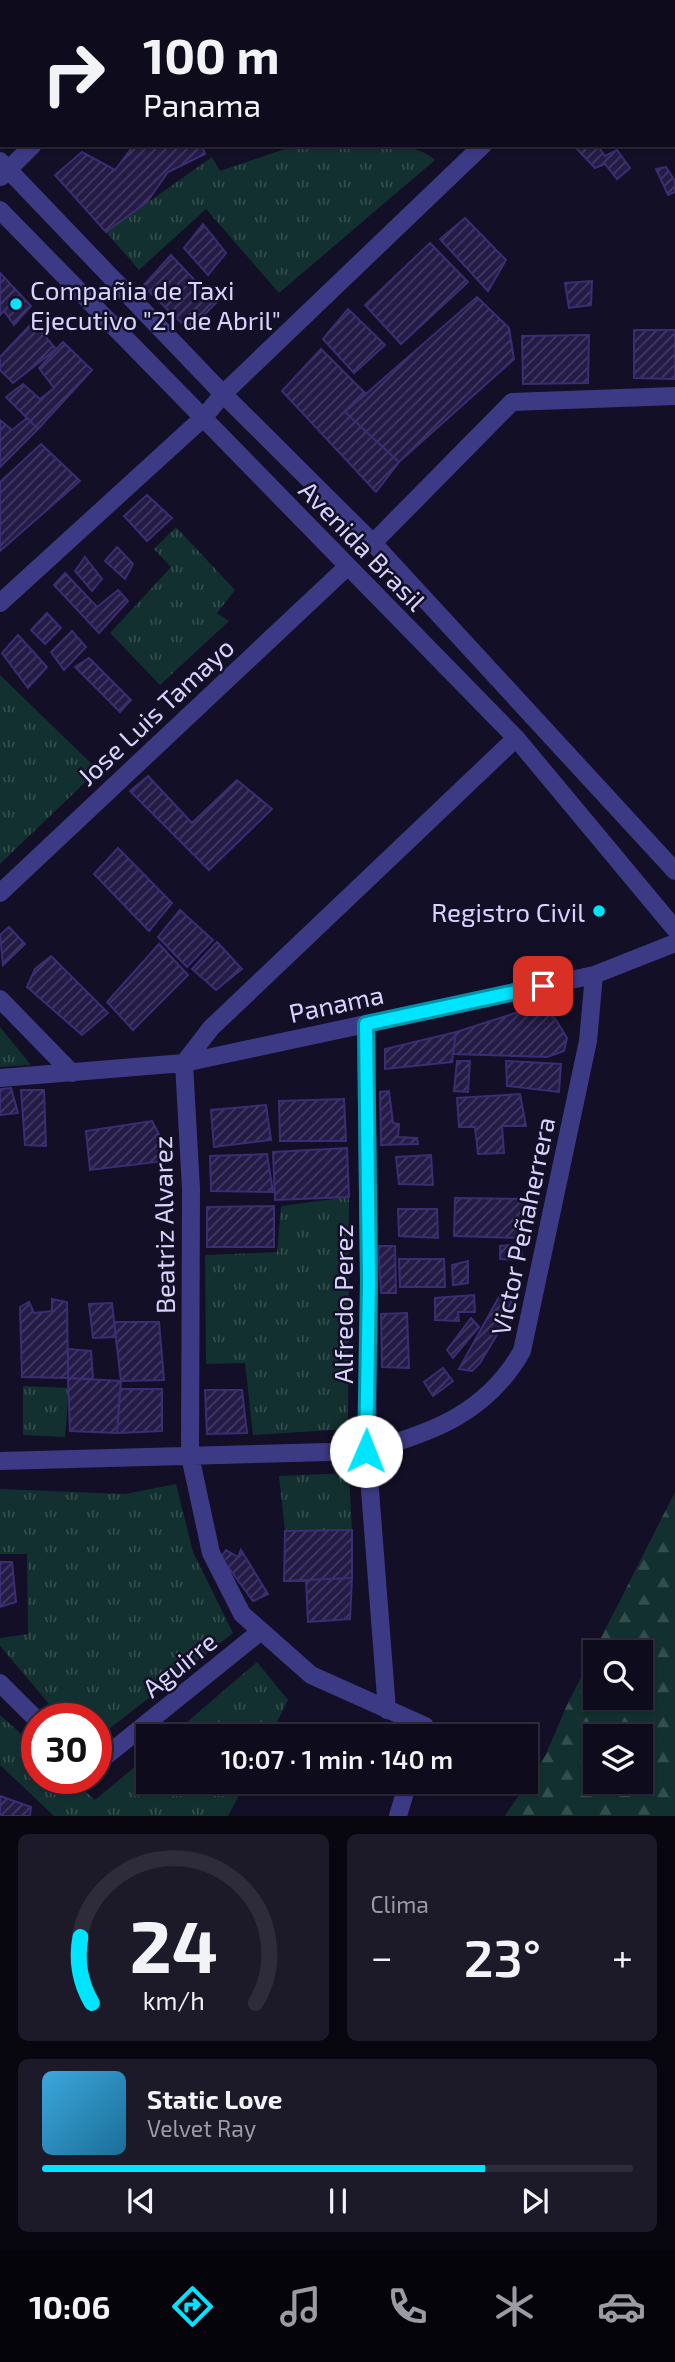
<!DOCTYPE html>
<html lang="es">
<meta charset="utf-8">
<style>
:root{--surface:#0e0b1c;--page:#1c1929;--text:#f1f3f6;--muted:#9b9ba3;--line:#2e2b3b;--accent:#00e5ff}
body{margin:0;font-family:"Exo 2",sans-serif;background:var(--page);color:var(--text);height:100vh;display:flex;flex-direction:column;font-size:26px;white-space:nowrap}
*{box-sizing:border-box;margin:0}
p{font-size:23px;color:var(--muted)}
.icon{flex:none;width:38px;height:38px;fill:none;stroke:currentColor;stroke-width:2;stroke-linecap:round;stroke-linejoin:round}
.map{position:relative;height:1816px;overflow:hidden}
.details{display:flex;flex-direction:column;gap:18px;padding:18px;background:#08060f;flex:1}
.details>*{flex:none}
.top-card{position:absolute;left:0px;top:0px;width:676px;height:147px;box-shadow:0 2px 5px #0004,0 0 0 2px var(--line);background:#0e0b1c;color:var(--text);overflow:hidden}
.fabs{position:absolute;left:583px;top:1640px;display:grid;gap:14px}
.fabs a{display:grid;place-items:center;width:70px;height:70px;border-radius:0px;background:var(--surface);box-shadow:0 2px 5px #0004,0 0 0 2px var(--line);font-size:35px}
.speed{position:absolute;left:21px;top:1703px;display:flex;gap:14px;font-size:35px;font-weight:700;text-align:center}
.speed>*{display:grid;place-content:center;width:91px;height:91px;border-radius:50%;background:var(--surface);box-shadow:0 2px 5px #0004,0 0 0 2px var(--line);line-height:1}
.speed .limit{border:10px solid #d22;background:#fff;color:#111}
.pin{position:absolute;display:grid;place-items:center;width:60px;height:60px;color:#fff;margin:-30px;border-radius:14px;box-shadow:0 4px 10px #0006}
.me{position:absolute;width:77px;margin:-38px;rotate:1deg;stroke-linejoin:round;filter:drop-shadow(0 0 5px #0008)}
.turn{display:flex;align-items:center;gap:24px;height:147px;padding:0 28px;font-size:32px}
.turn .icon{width:91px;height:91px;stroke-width:2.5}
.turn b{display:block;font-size:49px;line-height:60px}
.big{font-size:52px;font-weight:600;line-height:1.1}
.details .widget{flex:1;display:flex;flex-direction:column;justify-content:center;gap:10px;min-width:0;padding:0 24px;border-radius:10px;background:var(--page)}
.details .dial{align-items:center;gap:0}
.dial svg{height:182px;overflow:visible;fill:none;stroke:var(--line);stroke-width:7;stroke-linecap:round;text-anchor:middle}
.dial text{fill:var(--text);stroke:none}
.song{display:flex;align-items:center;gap:21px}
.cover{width:84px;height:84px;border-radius:10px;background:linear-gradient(135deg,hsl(200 70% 55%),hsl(200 70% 35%))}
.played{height:7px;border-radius:4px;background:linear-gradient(90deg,var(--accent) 75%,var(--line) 75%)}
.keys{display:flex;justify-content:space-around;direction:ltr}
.heat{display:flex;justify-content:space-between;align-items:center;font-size:38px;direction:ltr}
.details .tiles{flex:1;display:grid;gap:18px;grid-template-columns:1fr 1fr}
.widget:last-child{grid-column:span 2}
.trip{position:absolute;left:136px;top:1724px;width:402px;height:70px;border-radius:0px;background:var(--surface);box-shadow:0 2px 5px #0004,0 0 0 2px var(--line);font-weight:600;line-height:70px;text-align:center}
.tab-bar{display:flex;height:112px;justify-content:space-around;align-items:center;background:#06040b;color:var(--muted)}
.tab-bar .icon{width:49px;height:49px}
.tab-bar .on{color:var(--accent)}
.tab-bar b{font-size:32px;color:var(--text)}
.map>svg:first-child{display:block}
.grass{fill:url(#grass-tufts)}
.forest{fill:url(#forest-firs);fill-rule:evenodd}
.building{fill:url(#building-hatch);stroke:#3b2d73;stroke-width:2}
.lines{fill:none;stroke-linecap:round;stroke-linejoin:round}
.minor{stroke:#3d3a85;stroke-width:18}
.route-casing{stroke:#0095a6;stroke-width:18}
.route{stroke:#00e5ff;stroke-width:12}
.poi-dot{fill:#00e5ff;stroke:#130f26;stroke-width:2.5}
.labels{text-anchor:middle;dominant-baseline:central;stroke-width:5;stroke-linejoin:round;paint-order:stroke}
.poi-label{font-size:26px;fill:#d9d4ff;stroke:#130f26;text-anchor:start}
.street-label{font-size:26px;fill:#d9d4ff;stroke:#130f26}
</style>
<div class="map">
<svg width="675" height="1816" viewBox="0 0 675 1816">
<defs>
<pattern id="grass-tufts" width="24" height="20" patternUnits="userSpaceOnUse" patternTransform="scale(1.75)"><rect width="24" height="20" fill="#12302f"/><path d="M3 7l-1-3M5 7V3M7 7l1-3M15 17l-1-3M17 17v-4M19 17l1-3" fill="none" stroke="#344d4e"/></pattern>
<pattern id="forest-firs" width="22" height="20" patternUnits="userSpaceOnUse" patternTransform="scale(1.75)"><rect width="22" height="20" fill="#12302f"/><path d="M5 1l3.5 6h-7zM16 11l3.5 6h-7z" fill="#344d4e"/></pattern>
<pattern id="building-hatch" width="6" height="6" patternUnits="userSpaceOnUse" patternTransform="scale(1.75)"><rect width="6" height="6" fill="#241b47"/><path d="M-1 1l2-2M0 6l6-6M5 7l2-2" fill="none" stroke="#433b63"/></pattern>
</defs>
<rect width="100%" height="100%" fill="#130f26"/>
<path class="grass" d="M297,145C333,145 409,135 435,160L279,293L206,209L139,270L106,232L212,157L220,171Z
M176,527L235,590L217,613L229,621L160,685L110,633L171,567L154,549Z
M0,675L98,770L0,864Z
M0,1027L31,1065L0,1067Z
M349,1197L348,1429L253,1435L245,1363L206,1364L205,1255L277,1252L281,1206Z
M23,1386L69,1388L65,1437L23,1435Z
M349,1473L352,1530L285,1531L279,1476Z
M176,1484L193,1552L233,1633L96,1739V1718H61L0,1646V1638L28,1634L27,1554H0V1489L125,1494Z
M257,1662L288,1700L270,1736H171Z
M0,1715L37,1748V1778H70L95,1800L149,1755V1782H246L228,1816H54L0,1765Z"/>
<path class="forest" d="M675,1492V1816H505L546,1754L567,1705ZM595,1652H640V1698H595ZM595,1736H640V1782H595Z"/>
<path class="building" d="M66,0H128L126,2Z
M451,0H486L485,2Z
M134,145H202L205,154L168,172L147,202L106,232L55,175L82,152L115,170Z
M578,145H597L605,156L617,150L630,168L617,179L605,164L595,168L575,147Z
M666,167L675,181V192L668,195L656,169Z
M465,218L506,260L488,291L440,239Z
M203,224L226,253L208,275L184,248Z
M430,243L468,282L401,344L365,305Z
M171,255L216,303L189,330L143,286Z
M0,273L31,306L14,325L4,311L0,315Z
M592,281L591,305L569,308L565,283Z
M477,297L509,328L514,359L399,462L345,412Z
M348,309L385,345L354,373L323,339Z
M33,322L56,349L13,383L0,370V357Z
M634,330H675V379L634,378Z
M589,335L588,383L523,384L522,336Z
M63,342L92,370L38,429L6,397L23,384L40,399L54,388L39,368Z
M321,349L366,394L345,412L399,462L376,492L282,391Z
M27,418L38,429L0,467V420L12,430Z
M41,444L80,481L0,551V482Z
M147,495L172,518L147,541L124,516Z
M117,547L133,564L125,579L105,561Z
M85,557L102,579L92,591L75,571Z
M65,573L97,607L118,590L128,601L99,633L54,585Z
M47,613L61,628L45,644L31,630Z
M72,631L86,647L64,670L51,652Z
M18,635L47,667L28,688L2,653Z
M89,658L131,700L120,712L75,667Z
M148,776L192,823L237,780L272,809L209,870L130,791Z
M118,848L172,903L149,931L94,874Z
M180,910L213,940L187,967L158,937Z
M9,927L25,944L3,965L0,935Z
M217,942L242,969L216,990L192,969Z
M159,944L188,975L133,1030L107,1002Z
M51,956L108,1013L82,1035L27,987L35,969Z
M543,1007L556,1020L567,1038L564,1051L547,1057L453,1054L456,1032L525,1010Z
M456,1032L452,1062L385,1069V1049Z
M457,1061H470L468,1092L454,1091Z
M506,1061L561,1064L559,1092L507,1086Z
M11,1088L18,1113L0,1115V1089Z
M21,1090H44L46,1146L25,1145Z
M389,1091L393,1123L399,1124L398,1137L417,1138L418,1144L381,1145L380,1092Z
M520,1094L526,1126H502L504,1153L478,1154L475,1127H459L457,1098Z
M344,1099L346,1141H280L279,1101Z
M266,1105L271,1140L214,1147L211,1110Z
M152,1121L161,1138L165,1161L90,1170L86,1131Z
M347,1148L349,1197L275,1200L273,1152Z
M267,1154L273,1192L211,1191L210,1156Z
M431,1155L433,1185L399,1184L396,1157Z
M455,1198L527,1199L521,1238L454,1236Z
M274,1206V1247H207V1207Z
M398,1209H437L438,1238L399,1236Z
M521,1244L522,1260L500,1259V1246Z
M378,1246H395L396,1293H381Z
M399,1259H444L445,1287H400Z
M468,1261V1283L453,1285L452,1265Z
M474,1295L475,1312H458L459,1321L435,1320V1298Z
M514,1295L501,1328L480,1363L472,1371L459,1369L499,1297Z
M52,1299L67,1302L68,1378L22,1377L20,1307L29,1302L34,1313L52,1311Z
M112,1303L116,1337L93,1338L89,1304Z
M407,1313L409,1368L382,1367L381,1314Z
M471,1318L479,1327L453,1358L447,1350Z
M114,1322H159L164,1380L121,1381Z
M68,1349L91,1351L93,1379L68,1378Z
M443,1368L453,1381L433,1396L424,1382Z
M68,1378L121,1381L117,1433L70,1431Z
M120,1389H162V1431L117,1433Z
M205,1390H242L247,1433L207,1434Z
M352,1530V1578L284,1581L285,1531Z
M226,1550L238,1557L241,1550L268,1594L253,1601L221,1557Z
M0,1562H12L16,1602L0,1607Z
M352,1578L350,1619L308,1622L306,1580Z
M0,1796L31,1807L30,1816H0Z"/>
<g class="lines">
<path class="minor" d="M412,0L414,2
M177,2L179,0
M638,2L640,0
M0,161L223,394L373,543L675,871
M1,177L33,145
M0,210L516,738L675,929
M373,543L512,402L675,396
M0,603L204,417L223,394L483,145
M0,893L347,567
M0,999L72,1073
M366,1024L369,1282L367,1451L387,1710
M0,1078L184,1063L594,975L675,943
M0,1461L367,1451C432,1433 487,1413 522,1351L588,1041L594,975
M0,1683L37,1720
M422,1736L425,1726L311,1675L242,1614L211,1553L190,1456L191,1189L184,1063L211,1028L516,738
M96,1764L261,1631
M398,1816L408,1782"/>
</g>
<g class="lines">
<defs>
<path id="route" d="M366,1451L369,1282L366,1024L543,986"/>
</defs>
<use href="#route" class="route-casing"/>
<use href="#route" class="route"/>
</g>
<g class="poi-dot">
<circle cx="16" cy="304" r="7"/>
<circle cx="599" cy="911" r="7"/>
</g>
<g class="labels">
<g class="poi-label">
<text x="30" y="289">Compañia de Taxi<tspan x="30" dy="30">Ejecutivo "21 de Abril"</tspan></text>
<text x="585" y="911" text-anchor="end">Registro Civil</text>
</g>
<g class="street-label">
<text transform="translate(363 545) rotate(46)">Avenida Brasil</text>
<text transform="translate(155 711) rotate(-43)">Jose Luis Tamayo</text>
<text transform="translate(336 1003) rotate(-12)">Panama</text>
<text transform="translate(163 1225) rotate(-91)">Beatriz Alvarez</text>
<text transform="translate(522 1226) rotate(-78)">Victor Peñaherrera</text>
<text transform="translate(342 1304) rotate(-90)">Alfredo Perez</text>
<text transform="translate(179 1664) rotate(-39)">Aguirre</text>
</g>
</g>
</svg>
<div class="fabs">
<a><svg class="icon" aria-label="search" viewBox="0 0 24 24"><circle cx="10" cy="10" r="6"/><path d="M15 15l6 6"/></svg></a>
<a><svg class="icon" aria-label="layers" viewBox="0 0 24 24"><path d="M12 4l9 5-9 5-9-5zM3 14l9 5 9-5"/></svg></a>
</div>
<div class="speed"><div class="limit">30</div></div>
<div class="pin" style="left:543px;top:986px;background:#d93025"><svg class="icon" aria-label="arrive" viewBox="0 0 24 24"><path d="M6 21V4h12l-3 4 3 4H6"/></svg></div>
<svg class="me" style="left:366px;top:1451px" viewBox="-20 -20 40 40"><circle r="19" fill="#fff"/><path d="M0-13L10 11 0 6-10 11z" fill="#00e5ff"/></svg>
<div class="trip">10:07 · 1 min · 140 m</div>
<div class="top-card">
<div class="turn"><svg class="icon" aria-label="right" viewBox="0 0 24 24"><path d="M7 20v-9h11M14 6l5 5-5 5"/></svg><div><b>100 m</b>Panama</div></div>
</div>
</div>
<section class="details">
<div class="tiles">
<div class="widget dial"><svg viewBox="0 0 100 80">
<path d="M14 69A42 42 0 1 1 86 69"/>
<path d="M14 69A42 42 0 0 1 9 40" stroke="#00e5ff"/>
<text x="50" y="56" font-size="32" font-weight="700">24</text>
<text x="50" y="72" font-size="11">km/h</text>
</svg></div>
<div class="widget"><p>Clima</p>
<div class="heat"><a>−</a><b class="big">23°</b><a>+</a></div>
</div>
<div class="widget">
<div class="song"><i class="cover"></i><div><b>Static Love</b><p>Velvet Ray</p></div></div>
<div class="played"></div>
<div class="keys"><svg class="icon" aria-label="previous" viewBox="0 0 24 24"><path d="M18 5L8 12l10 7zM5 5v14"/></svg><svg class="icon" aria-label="pause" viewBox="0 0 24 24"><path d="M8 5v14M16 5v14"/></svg><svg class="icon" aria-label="next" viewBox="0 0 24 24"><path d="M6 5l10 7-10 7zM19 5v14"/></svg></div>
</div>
</div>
</section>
<nav class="tab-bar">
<b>10:06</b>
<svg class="icon on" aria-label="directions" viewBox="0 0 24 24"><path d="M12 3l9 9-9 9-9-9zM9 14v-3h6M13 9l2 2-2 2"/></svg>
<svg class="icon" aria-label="music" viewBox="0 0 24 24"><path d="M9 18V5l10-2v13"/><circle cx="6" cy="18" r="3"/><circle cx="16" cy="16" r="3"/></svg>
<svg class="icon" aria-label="phone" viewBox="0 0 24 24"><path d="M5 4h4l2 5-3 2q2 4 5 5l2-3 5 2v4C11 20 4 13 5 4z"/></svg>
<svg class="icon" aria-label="climate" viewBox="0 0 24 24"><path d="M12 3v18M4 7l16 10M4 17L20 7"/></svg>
<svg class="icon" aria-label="car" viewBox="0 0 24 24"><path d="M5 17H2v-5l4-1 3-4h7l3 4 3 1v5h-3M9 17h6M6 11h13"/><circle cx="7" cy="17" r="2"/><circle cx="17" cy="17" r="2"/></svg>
</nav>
